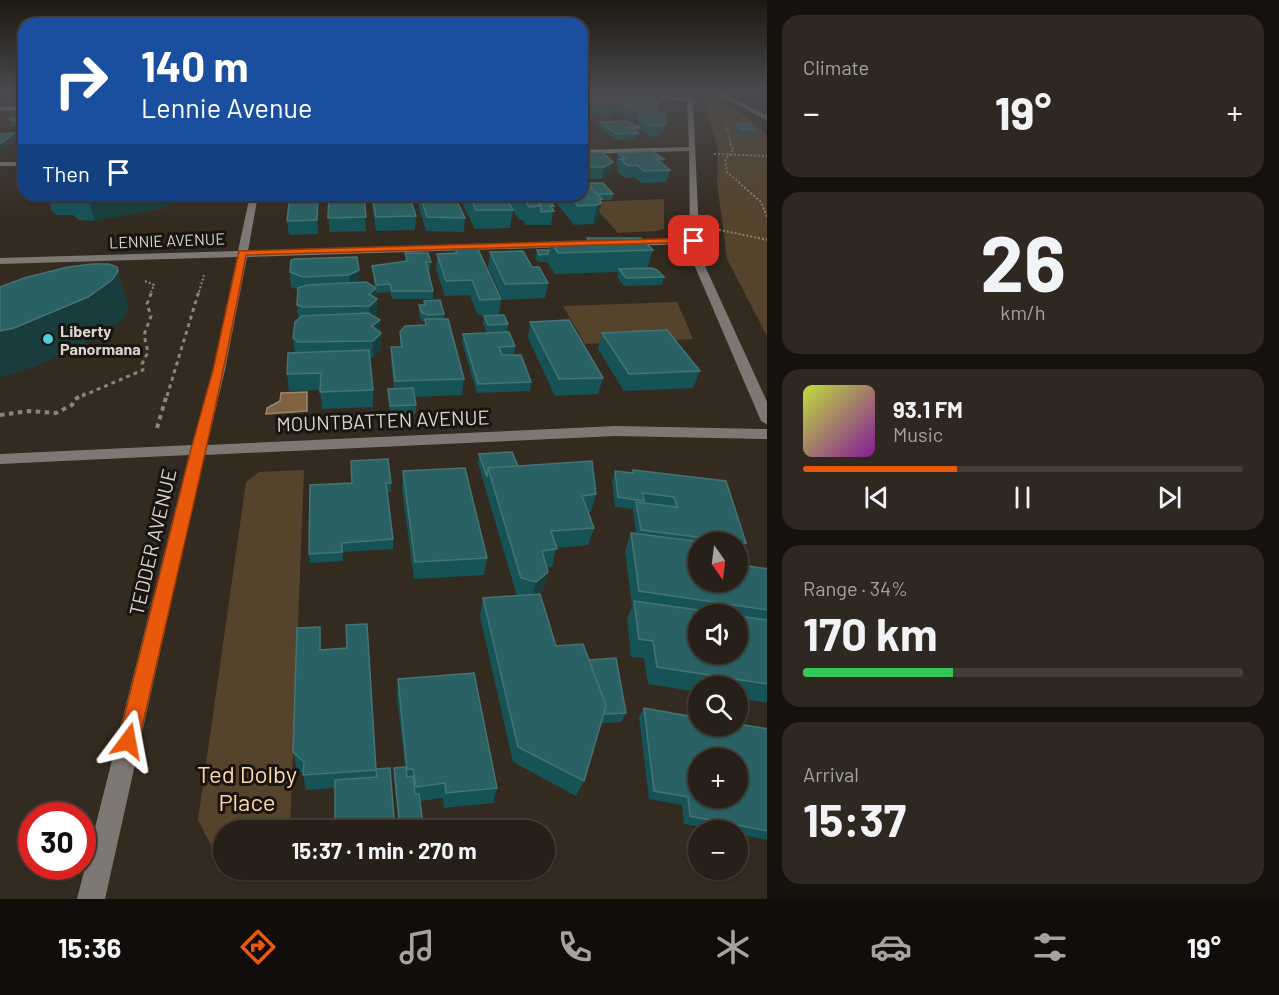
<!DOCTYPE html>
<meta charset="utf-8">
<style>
:root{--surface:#272018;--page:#2f2821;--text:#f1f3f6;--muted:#a4a3a2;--line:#433e37;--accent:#ea580c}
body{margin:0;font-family:Barlow,sans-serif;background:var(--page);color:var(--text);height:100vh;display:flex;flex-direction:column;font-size:22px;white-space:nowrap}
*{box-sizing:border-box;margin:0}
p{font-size:20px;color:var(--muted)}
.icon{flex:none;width:33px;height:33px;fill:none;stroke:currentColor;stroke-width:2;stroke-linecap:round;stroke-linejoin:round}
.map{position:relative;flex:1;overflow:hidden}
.panel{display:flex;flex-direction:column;gap:15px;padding:15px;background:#15120d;width:512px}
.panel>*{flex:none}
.banner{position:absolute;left:18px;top:18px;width:570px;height:183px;border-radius:18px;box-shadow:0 2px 4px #0004,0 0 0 2px var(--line);background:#1a4fa0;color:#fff;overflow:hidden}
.needle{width:39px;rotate:166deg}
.tools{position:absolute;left:688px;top:532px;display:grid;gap:12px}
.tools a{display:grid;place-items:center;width:60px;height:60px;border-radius:50%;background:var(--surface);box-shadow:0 2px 4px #0004,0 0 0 2px var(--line);font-size:30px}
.speed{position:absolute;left:18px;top:802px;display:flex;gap:12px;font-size:30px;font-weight:700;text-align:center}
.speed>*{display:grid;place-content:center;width:78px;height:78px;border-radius:50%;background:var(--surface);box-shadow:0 2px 4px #0004,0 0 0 2px var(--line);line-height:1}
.speed .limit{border:9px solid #d22;background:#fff;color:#111}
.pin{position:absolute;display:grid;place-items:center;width:51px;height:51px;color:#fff;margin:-26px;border-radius:12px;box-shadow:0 3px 9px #0006}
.me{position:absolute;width:66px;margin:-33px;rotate:13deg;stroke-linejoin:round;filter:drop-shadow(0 0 4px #0008)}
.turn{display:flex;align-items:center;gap:21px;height:126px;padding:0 24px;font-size:27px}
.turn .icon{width:78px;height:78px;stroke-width:2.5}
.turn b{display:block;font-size:42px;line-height:51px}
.then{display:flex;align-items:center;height:57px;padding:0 24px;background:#0003;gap:12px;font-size:22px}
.big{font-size:45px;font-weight:700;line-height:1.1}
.panel .widget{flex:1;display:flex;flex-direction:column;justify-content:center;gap:9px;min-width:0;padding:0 21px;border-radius:18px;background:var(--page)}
.panel .dial{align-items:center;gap:0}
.dial b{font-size:78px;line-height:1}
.song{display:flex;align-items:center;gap:18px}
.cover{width:72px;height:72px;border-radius:9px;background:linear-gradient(135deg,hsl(70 70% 55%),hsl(290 70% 35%))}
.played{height:6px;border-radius:3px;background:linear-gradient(90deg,var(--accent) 35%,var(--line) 35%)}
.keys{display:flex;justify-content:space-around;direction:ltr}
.heat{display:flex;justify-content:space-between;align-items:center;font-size:33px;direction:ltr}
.charge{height:9px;border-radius:4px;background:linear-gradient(90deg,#34c759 34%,var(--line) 0)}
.trip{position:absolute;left:213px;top:820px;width:342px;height:60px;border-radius:30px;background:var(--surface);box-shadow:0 2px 4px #0004,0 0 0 2px var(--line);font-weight:700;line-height:60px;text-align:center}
.menu{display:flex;height:96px;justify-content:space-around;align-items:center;background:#100d0a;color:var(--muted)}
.menu .icon{width:42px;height:42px}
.menu .current{color:var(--accent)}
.menu b{font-size:27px;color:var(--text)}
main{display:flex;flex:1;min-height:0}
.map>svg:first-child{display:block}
.green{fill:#55432c}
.water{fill:#806442;stroke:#9b866c;stroke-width:1.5}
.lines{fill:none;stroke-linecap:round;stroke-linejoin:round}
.path-far3{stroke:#8c847b;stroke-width:1.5;stroke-dasharray:1.5 1.5;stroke-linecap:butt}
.path-far2{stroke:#8c847b;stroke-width:2;stroke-dasharray:2 2;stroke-linecap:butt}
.path-far1{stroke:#8c847b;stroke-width:3;stroke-dasharray:4 4;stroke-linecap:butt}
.path{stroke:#8c847b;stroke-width:4;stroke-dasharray:4.5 4.5;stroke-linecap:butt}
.minor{fill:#7d7873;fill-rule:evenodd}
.wall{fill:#155357;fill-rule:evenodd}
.shaded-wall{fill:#183d3c}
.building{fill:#2a6164;stroke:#467374;stroke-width:1.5;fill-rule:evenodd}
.route{fill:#ea580c;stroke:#983908;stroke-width:1.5}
.poi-dot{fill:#52ccd6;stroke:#181410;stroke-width:2}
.labels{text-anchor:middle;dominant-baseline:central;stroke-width:6;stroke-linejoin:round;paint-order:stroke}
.far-street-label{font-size:16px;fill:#dbd5ce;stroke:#181410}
.far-poi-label{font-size:16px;font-weight:bold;fill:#dbd5ce;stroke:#181410;text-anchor:start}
.street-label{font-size:20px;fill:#dbd5ce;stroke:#181410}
.near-park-label{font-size:24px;fill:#fed8ab;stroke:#181410}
</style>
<main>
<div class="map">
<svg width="768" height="899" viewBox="0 0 768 899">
<rect width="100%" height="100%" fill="#342b20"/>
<path class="green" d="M703,99C726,100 751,119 767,135V336L727,259L717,182L718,150Z
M664,199V229L657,231L618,233L590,202Z
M677,302L693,339L585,344L563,306Z
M304,470L290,831H224L223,851H214L198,820L246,482L259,472Z"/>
<path class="water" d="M307,392V411L266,414L267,408L280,401L281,393Z"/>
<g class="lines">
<path class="path-far3" d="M725,119L731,146"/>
<path class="path-far2" d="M730,144L734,149L725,160L727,172L761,202L768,219
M714,154L768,156
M715,229L768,240
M145,281L154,285L151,292
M199,292L204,275"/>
<path class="path-far1" d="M82,396L143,370L142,364L148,352L144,335L151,316L147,304L152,291
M167,396L199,291"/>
<path class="path" d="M0,415L29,411L56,413L72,405L75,399L85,394
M157,428L167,394"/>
<path class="minor" d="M683,93H688L693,100L700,255L768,404V425L761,421L690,255V244L624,246L619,243L624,240L690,238L689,151L582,154V150L689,147L687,101L652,99L582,101V97L652,95L686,98Z
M716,93H723L768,116V121Z
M0,107H24V111H0Z
M0,162H24V166H0Z
M250,195H258L248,251L570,241L575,244L570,247L247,257L225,370L207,445L616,426L768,429V439L616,436L204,455L105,899H77L189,455L0,464V454L192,445L213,370L237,257L0,264V258L238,251Z"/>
</g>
<path class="wall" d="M582,93L614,103L611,117H590L582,109Z
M662,94L657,112L666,124L663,134H660V136L650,137L640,130L639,134H637L636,139L616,140L599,127L600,122L638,127V119H627L614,111L616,101L622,102L623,95Z
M24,116V130L11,125L9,119Z
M735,123L755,130L754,135L738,134L733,128Z
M602,152L610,174L601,179L583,178L587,183L613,194L612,200H601L597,222L593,224L574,225L557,204L559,195H582V153Z
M618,153L664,159L662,164L670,170L666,182L641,183L634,177L625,178L617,171L618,167L616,165Z
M47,195H200L186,198L163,208L95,221L79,220L73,215H57L52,211Z
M290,195H409L416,216L415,230L376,231L372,204V197H364L366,231L329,232V198H318V234L289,235L287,221Z
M418,195H454L465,218L464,232L426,231L418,204Z
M463,195H504L507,200L508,195H546L554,206L551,225H526L523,220H519L513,210L510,228L475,229L462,203Z
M587,238L653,250L647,268L664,277L662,285L624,286L617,277L618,272L555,274L547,262H538L535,258L537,250H549L551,242L586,241Z
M454,245L501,299L499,315H478L470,295L445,296L436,269L437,254H453Z
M490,252L532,267L548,283L545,298L503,300L488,267Z
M405,253L431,262L430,269H428L433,291V299H392L390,292L376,293L377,315L375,317L380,332L381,333V349L373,357H369L373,390V407L322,409L320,390L289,391L287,374L295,353L293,338L298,319L297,305L298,290L291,287L290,272L359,270V282L375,287L372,266L405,261Z
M424,301L444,314V319L464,379L462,395L415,397L416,405V414L390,415L388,389H394L391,363V347H400V332L425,325V322L421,321L419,313V305H424Z
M484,316L508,324L507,332L515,346L514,354L502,355L531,382L530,391L477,393L462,342L463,334L487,333L483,324Z
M530,322L603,378L598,394L555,396L528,338Z
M602,333L700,371L693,388L624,391L598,349Z
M479,454L596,494L591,512H588L594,528L588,545L556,548L552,567L546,568L543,590L538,594L556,646L589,660L626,713L621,722L601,723L584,781L576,796L513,762L480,616L483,598L517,596L478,463Z
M633,470L746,543L743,549L748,566L768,569V703L738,698V687H699V692L648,684L644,658L631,657L627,619L632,607L625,551L631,533H636L633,511V509L615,507L612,481L615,471L632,473ZM699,543H738V582ZM699,615H738V654Z
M403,471L487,558L484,575L414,579L402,489Z
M391,483V492H387L393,539V549L343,552V561L310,563L309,554L310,485Z
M320,627L322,650L376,769L395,831L335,788L306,790L303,774L296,767L293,752Z
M398,679L497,788L493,803L444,808L443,798L420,801L423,825L422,831H399L394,776V768L405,767L397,696Z
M644,708L768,729V840L738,834V831H722L684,824L682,805L649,799L639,717Z"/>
<path class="shaded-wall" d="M662,94L659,103L658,104L659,99L656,97Z
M14,133L16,139L0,151V144Z
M613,162L610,174L601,179L604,167Z
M87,195H200L186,198L163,208L95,221Z
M318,195L319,201L318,234L317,220Z
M601,203L597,222L593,224L597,205Z
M359,270V285L350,290L349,275Z
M118,271L129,308L124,318L101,336L32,368L0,377V331Z
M376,288L377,315L370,322L369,294Z
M380,320L381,349L373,357L372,326Z
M548,572L543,590L531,599L536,582Z
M320,627L322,644V668L320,650Z"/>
<path class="building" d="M582,93H602L614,103H593Z
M662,94L656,97L659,99L630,100L623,95Z
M616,101L659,102L657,109H629Z
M640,111L666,113V124H660L662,126H652L640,119Z
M24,116V125L9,119Z
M627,121L640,128H630L638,133L617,134L600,122Z
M735,123L750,124L755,130L740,129Z
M14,133L0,144V134Z
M652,151L664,159H656L670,170L644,171L637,165L628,166L620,159H625L618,153Z
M602,152L613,162L604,167H587L582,166V153Z
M582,178L602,199H600L601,203L597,205L578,206L568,195H582Z
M587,183H603L613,194H597Z
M290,195H318L317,220L287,221Z
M329,195H364L366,217L328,218Z
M372,195H409L416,216L376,217Z
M420,195H454L465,218L427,217Z
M469,195H504L513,210H476Z
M517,195H534L541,206L529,207L525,201H521Z
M534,195H546L554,206H550L554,211L541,212V206Z
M587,238H641L653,250L558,253L551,242L589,241Z
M454,245H476L501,299L480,300L472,280L446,281L437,254L457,253Z
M537,250H549L548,254L539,255Z
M523,251L532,267H539L548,283L505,284L490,252Z
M405,253H428L431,262H426L433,291H392L390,284L376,285L372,266L408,261Z
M357,257L359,270L349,275L303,277L290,272L291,260L294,259Z
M93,264H109L117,267L118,271L112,280L88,297L14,328L0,331V287L24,278L68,267Z
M651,268L657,270L664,277L626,278L619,269Z
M366,282L376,288L369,294L377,299L370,306L303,307L297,305L298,288L307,285Z
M440,300L444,314L428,315L422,313L419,305H425L424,301Z
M368,313L380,320L372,326L381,333L373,341L298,342L293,338L295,322L302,316Z
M504,315L508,324L488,325L484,316Z
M425,319H448L464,379L395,381L391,347H402L400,332L405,326L426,325Z
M569,320L603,378L559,379L530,322Z
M667,330L700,371L629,374L602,333Z
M509,332L515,346L499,347L502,355H521L531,382L478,384L463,334Z
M369,350L373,390L320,392L321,373L287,374L288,353Z
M413,388L416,405L390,406L388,389Z
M512,452L518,466L488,468L487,477L479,454Z
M388,459L391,483H386L393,539L342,543V552L309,554L310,485L352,483L351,461Z
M592,461L596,494L582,496L594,528L551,531L557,549L542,551L548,572L536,582L521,578L488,468Z
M465,468L487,558L415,562L403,471Z
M633,470L726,481L746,543L641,530L636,502L677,507L674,497L643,493L644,501L618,497L615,471L633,473Z
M631,533L710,543H699V582H738V547H742L748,566L768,569V610L639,591Z
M540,594L556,646L583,644L606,706L584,781L518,747L483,598Z
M634,601L734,615H699V654H738V616L768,620V684L657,667L653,641L639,639Z
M367,624L376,770L303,775L304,762L293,752L297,628L320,627V650L347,648L346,625Z
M616,658L626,713L604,714L606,706L589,660Z
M474,673L497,788L446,793L445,783L416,787L413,769H407L398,679Z
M644,708L699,718V726H738V724L768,729V831L690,816L688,797L654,791ZM699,759H738V798H699Z
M406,767L407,777L413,776L415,794H419L423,825L400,828L394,768Z
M390,768L395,831H335V780L377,777L376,770V769Z"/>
<linearGradient id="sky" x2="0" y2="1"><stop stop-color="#1d1812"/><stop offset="0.42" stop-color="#4a4a4e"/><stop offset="1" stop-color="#4a4a4e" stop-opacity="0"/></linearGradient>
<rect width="768" height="219" fill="url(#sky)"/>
<path class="route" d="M694,238L697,239V242L246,255C216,418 175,580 139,741L135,749L128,752L121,749L118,741L191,449L213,370L239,251Z"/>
<circle class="poi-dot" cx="48" cy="339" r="6"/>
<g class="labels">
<g class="far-street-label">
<text transform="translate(167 240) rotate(-2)">LENNIE AVENUE</text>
</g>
<g class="far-poi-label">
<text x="60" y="330">Liberty<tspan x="60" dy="18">Panormana</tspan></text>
</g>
<g class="street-label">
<text transform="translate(383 420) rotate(-2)">MOUNTBATTEN AVENUE</text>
<text transform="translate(152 542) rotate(-77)">TEDDER AVENUE</text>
</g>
<g class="near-park-label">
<text x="247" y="773">Ted Dolby<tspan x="247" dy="28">Place</tspan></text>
</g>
</g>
</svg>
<div class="tools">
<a><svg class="needle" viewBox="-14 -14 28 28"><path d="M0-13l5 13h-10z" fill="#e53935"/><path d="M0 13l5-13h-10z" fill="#a4a3a2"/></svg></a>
<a><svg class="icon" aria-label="sound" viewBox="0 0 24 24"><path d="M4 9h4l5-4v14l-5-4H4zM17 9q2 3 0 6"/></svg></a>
<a><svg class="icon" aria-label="search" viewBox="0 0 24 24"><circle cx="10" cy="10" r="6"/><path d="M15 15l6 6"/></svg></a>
<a>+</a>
<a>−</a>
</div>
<div class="speed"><div class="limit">30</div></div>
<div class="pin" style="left:694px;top:241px;background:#d93025"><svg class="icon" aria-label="arrive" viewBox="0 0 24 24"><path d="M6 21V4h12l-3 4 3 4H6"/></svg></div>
<svg class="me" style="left:128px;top:741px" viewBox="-20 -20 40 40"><path d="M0-17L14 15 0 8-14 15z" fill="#ea580c" stroke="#fff" stroke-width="4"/></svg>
<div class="trip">15:37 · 1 min · 270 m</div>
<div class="banner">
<div class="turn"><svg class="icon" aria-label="right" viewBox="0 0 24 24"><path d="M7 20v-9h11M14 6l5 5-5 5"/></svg><div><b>140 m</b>Lennie Avenue</div></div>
<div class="then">Then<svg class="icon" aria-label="arrive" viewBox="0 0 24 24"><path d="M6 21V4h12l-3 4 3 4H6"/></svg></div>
</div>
</div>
<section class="panel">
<div class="widget"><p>Climate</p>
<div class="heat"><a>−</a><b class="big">19°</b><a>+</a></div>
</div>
<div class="widget dial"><b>26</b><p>km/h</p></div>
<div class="widget">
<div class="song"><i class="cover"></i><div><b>93.1 FM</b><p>Music</p></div></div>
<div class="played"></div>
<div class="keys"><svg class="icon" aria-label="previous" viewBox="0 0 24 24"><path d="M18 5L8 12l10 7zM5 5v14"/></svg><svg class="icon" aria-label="pause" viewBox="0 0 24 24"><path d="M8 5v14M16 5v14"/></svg><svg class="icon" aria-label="next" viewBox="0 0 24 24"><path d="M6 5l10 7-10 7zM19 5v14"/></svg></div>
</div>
<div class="widget"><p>Range · 34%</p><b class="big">170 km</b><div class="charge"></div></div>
<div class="widget"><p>Arrival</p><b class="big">15:37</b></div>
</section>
</main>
<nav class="menu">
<b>15:36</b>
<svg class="icon current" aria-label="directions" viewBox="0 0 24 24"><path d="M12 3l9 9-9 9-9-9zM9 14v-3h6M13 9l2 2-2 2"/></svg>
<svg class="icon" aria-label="music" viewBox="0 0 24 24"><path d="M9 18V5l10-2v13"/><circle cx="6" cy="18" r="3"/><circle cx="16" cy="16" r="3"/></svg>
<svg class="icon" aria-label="phone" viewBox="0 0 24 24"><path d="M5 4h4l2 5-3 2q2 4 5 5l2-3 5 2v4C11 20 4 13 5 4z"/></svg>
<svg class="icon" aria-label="climate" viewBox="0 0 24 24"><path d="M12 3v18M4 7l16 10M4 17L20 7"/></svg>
<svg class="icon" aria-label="car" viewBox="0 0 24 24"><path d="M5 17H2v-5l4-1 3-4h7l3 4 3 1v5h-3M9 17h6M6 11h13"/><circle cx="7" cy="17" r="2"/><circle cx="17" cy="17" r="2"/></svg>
<svg class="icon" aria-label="filters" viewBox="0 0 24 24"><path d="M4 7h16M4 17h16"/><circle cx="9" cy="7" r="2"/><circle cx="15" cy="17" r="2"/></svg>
<b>19°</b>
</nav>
